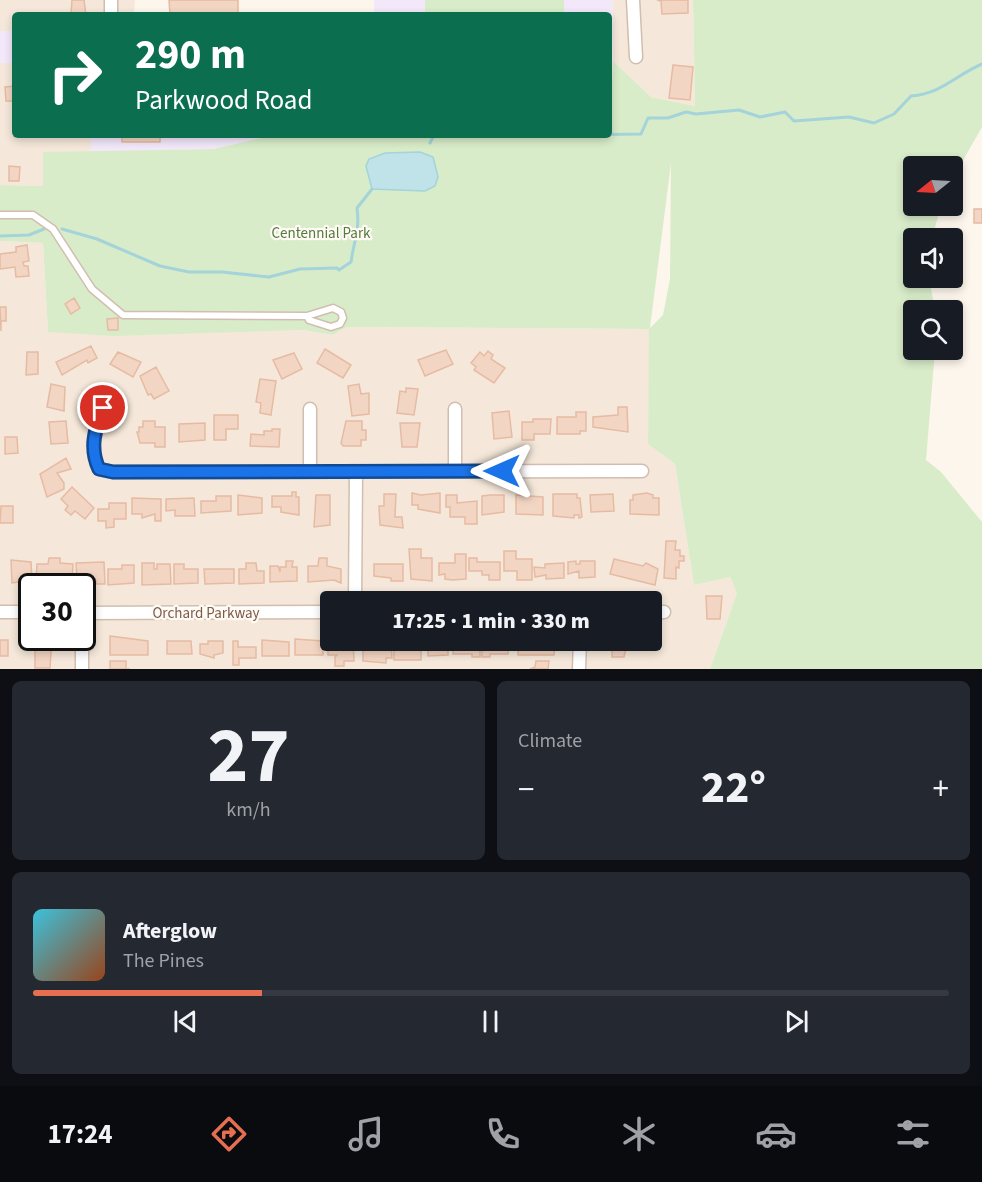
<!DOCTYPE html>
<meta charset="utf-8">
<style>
:root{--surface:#171b24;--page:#242831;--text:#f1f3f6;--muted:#9ea1a6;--line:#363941;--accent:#e76f51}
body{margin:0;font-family:"Source Sans 3",sans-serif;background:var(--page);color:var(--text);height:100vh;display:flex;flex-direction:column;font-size:22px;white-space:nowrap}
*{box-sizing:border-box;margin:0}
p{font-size:20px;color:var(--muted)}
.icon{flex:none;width:33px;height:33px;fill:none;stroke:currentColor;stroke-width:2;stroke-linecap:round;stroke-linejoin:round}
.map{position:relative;height:669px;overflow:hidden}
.panel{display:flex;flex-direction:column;gap:12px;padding:12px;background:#0d0f14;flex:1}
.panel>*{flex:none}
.hud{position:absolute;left:12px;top:12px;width:600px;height:126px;border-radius:6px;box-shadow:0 3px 9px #0003;background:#0b6e4f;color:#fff;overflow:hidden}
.needle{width:39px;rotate:252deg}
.tools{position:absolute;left:903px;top:156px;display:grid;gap:12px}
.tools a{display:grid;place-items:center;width:60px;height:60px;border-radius:6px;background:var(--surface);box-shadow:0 3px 9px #0003;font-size:30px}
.speed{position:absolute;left:18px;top:573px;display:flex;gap:12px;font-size:30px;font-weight:700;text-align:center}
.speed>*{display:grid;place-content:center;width:78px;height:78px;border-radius:50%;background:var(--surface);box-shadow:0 3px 9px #0003;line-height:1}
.speed .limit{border:3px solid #111;border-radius:9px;background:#fff;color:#111}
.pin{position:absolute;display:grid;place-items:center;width:51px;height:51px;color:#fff;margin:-26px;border:3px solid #fff;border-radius:50%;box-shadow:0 2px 6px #0007}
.me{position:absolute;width:66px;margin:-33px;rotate:270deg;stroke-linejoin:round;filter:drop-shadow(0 0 4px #0008)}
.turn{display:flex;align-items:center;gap:21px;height:126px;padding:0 24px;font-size:27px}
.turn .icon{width:78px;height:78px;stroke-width:2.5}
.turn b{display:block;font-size:42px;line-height:51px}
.big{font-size:45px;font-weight:800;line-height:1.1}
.panel .card{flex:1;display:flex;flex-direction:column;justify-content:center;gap:9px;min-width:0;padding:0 21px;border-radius:9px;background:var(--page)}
.panel .dial{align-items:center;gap:0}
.dial b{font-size:78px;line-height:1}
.song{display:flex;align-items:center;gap:18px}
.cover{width:72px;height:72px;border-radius:9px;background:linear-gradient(135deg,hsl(190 70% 55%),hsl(20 70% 35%))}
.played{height:6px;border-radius:3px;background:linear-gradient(90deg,var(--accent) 25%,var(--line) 25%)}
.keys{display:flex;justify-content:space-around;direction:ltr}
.heat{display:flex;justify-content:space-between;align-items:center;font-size:33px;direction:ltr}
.panel .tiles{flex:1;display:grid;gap:12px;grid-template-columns:1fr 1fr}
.card:last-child{grid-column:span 2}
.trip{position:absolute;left:320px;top:591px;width:342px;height:60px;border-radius:6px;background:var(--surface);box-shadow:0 3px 9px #0003;font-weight:800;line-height:60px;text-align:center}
.tab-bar{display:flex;height:96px;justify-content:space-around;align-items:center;background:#090b0e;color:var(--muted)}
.tab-bar .icon{width:42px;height:42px}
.tab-bar .active{color:var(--accent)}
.tab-bar b{font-size:27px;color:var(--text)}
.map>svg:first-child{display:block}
.residential{fill:#f5e8da;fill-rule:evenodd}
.education{fill:#f3e8fa}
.green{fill:#d8ecc9;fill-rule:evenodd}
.water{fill:#bfe3e8;stroke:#a5d3da;stroke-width:1.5}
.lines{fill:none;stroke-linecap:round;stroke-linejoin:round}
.stream{stroke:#a5d3da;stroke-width:3}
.building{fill:#f3d5c3;stroke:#e6bba3;stroke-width:1.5}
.service-casing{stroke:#d1beb0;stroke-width:9}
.minor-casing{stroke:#d1beb0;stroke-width:15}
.service{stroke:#fff;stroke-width:6}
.minor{stroke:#fff;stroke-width:12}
.route-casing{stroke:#114b97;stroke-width:15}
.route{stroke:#1a73e8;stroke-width:10}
.labels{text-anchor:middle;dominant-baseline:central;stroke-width:4.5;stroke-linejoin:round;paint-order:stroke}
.park-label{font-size:15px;fill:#537a41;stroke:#fffaf3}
.street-label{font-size:15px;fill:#7a5c4d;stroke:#fffaf3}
</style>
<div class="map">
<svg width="982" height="669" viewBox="0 0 982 669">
<rect width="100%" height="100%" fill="#fdf6ec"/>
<path class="residential" d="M0,0H135L134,15H15V31H0Z
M613,0H693L695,106L651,97L613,61Z
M0,63H15V135H91V152L43,153V186L0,185Z
M0,241L43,243L48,332L303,330L333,335L347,327L650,329L648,444L675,464L694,585L730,577L737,593L710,669H0ZM32,586H82V638H32ZM330,602H651V640H330Z"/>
<path class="education" d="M374,0H613L612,87H609V15H374Z
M0,31H15V63H0Z
M91,135H399L270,136L213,149L91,152Z"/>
<path class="green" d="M425,0H564V15H425Z
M693,0H982V127L953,178L952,166H914V206H941L932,238H914V278H929L935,310H914V350H935L926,460L941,472L982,522V669H710L737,593L730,577L694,585L675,464L648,444L649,329L347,327L333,335L303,330L113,336L48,332L43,243L0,241V185L43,186V152L213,149L270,136L609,135V87L612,86L613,61L651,97L695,106ZM671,163L670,279L663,315L650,328Z"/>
<path class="water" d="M420,152L433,157L438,177L435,186L425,191L372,189L366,166L369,159L385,153Z"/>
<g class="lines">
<path class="stream" d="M576,135L641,134L648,118H668L686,112L696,114L739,110L760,117L785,112L794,121L849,117L874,123L894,114L911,96C943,93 954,76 982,64
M430,143L434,135
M62,229L97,239L160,266L189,272H222L269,277L300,269L337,268L339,270L351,262C354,240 360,231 357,208L372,189
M0,236L29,235L44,229"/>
</g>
<path class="building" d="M72,0H84L86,15H71Z
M169,0H238V15H170Z
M657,0H688V13L662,14L661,1Z
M673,65L693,67L690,100L669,98Z
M15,86V101H6L5,87Z
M122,135H160V142H122Z
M9,166L20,167L19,181H9Z
M974,209H982V223H974Z
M27,245L29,261L23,262L24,266H28L29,276L16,277L15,267L0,269V254L16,252V247Z
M74,298L80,308L71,314L65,304Z
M0,307H6V321H1V331Z
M118,318V330H108L107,319Z
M91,346L97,358L88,363L87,360L62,375L56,362Z
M325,349L351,365L343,378L317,363Z
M446,350L453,364L425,376L418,360Z
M488,351L493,355L491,359L505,368L494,383L474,370L476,367L471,363L480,352L484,356Z
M27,352H38V374L26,375Z
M118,352L141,362L133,377L110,364Z
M294,353L302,369L282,379L273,360Z
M156,367L169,391L154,399L151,394L148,395L140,376Z
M260,379L276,381L271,415L260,413L261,403L256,402Z
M51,384L65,387L64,411L47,407Z
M359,384L361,394L369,393V414L352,416L348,386Z
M406,388L418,389L414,415L397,413L400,391L406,392Z
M618,407H627L628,432L593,427V417L618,415Z
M509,411L512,437L494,439L492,413Z
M576,412H586V431H580V434H557V417H576Z
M214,415H238V429H226V440H214Z
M533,419H551L550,434H534V440H522V422H533Z
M66,421L68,443L51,444L49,422Z
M143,421H155V427H165V447H155V443H140L137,432H139V427H143Z
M346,421H362V430H366V440H361V446H343L341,443Z
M205,423V440L179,442V424Z
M400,423H420L417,447H402Z
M272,429H280L279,447L250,446L251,434L264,435V431H272Z
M5,437H17L18,453L5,454Z
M66,458L71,469L57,473L64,483V489L47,497L40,474Z
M72,487L94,508L85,519L75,511L71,515L65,510L68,506L61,499Z
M292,492H296V497H299V515L281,512V507H272V496H292Z
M412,493L421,495L440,493V513L418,509V505H412Z
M647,493L653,495V498H659V515L630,514V500H633V495Z
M384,494H396L395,517H402L403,528L380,525L379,506H384Z
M553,494H577V498H580L582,517L579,518V515H574V518L553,516Z
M613,494L614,511L591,512L590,495Z
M238,495L262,498V513L238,515Z
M316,495H330V525L314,527Z
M446,495H457V503L477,501V524H465V517H450V507H446Z
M490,495H504V512L482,515V496Z
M516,495L543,497V515L516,514Z
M216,496H231V511L201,513V501H216Z
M132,498L161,499V521H155V514L142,518V514H132Z
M194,498L195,516H175V510L166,511V499Z
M109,503H126V519H114V527L106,528V521H98V509H109Z
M1,506H13V523H0Z
M666,541H676L675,550H680V556H684V561H679V568L676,567V579L664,578Z
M409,549H421V558H432V581L411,579Z
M504,551H516V559H532V580H517V571H504Z
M455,554H466V579L452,580L445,579V574L439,575V563H455Z
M49,558H60V563L73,564L72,582L50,579V582L36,581L37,564H48Z
M319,558H327V566L341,569V583L334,580L308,582V566H318Z
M469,558H477V562H500V580H489V575H482V571H469Z
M614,559L643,566L646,563L658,569L655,585L610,574Z
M11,560L31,562L32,580L12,583Z
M286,561H293L292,567H297V581L270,582V566H278L280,572V567H286Z
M576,561V564H580V561H595V577L579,578V571L568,574V562Z
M104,562L105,584H96V581L77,582L76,563Z
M142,563H154V569H157V564H170L171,584L142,585Z
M246,563H256L257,571H264V583L239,584V569H246Z
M564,563V578L546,579V575L535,577L534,567L545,568V564Z
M174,564H184V569H198V583L174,584Z
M374,564H403V581H391V578L374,576Z
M122,565H134V583L108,585V569H122Z
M204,569H234V583L205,584Z
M706,596H722L720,619H707Z
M110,636L148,641V655H110Z
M35,638H52L50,668H35Z
M295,639L323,641V655H295Z
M0,640H8V656H0Z
M262,640L289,642V656H262Z
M353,640L354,661H344V666H335V657L337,655H328V642Z
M428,640H448V655L428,656Z
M453,640H474V645H480V657H472V654H453Z
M482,640H508V654H490V657H482Z
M518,640L555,642L554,655H518Z
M612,640H633V648H626L624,657H612Z
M167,641H191L192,654H167Z
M208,641H223V653L214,655V658L200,654V644H208Z
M233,641H238V647H256V658H239V665H233Z
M391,642L392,658H386V663L363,661V649H368V643Z
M394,642H407V645L421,642V660H394Z
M110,661H126V669H130H110Z
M536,661H549L548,669H530L535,667Z"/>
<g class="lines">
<defs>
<path id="service" d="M0,215H33L53,229L92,289L123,315L307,316L333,308L341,312L343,318L340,324L331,327L309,320L307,316"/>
<path id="minor" d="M633,0L636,57
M111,15V0
M103,408C95,429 89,448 99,469L113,472L642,471
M310,470V409
M455,470V409
M355,602L356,473
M0,612H32
M82,613L330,612
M651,613L664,612
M82,669V638
M579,669L580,640"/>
</defs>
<use href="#service" class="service-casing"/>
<use href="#minor" class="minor-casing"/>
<use href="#service" class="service"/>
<use href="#minor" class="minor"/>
</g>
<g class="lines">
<defs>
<path id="route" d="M103,408C95,429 89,448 99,469L113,472L502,471"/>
</defs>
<use href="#route" class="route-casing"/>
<use href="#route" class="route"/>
</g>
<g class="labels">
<g class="park-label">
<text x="321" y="233">Centennial Park</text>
</g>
<g class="street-label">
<text x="206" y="613">Orchard Parkway</text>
</g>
</g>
</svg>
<div class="tools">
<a><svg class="needle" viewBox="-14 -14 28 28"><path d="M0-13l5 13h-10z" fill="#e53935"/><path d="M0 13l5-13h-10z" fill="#9ea1a6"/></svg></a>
<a><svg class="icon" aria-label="sound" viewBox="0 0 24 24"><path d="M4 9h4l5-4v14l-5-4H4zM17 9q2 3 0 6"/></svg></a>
<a><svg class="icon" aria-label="search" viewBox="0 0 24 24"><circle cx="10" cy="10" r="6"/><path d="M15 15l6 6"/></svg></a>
</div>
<div class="speed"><div class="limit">30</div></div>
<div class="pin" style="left:103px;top:408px;background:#d93025"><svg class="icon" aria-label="arrive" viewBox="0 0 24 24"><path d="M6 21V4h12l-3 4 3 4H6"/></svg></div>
<svg class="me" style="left:502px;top:471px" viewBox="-20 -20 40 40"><path d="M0-17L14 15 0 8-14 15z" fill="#1a73e8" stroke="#fff" stroke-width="4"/></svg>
<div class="trip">17:25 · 1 min · 330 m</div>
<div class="hud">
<div class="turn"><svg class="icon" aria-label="right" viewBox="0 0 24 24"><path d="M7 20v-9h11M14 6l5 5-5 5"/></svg><div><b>290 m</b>Parkwood Road</div></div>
</div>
</div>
<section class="panel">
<div class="tiles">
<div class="card dial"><b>27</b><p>km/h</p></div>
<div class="card"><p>Climate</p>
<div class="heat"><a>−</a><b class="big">22°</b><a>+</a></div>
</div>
<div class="card">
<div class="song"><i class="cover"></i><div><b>Afterglow</b><p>The Pines</p></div></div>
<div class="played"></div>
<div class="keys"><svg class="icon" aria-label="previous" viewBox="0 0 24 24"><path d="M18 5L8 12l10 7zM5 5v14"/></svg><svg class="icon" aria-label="pause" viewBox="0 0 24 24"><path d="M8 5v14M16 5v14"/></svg><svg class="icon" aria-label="next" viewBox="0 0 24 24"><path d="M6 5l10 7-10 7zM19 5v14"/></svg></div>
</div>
</div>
</section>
<nav class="tab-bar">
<b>17:24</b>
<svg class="icon active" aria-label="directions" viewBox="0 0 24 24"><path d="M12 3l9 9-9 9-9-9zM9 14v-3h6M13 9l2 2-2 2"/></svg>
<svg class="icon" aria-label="music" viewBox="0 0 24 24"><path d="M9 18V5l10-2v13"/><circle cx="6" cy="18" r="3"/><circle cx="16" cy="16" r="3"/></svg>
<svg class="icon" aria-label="phone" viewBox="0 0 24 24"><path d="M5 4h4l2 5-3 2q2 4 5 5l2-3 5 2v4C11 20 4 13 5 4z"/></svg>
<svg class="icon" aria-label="climate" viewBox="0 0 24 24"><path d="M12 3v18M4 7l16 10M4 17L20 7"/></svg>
<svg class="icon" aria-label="car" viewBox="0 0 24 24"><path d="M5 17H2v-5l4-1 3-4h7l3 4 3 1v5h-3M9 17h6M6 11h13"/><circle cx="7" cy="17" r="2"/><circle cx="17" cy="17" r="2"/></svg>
<svg class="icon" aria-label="filters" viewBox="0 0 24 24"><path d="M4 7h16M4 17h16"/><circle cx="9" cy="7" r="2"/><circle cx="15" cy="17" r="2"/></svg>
</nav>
